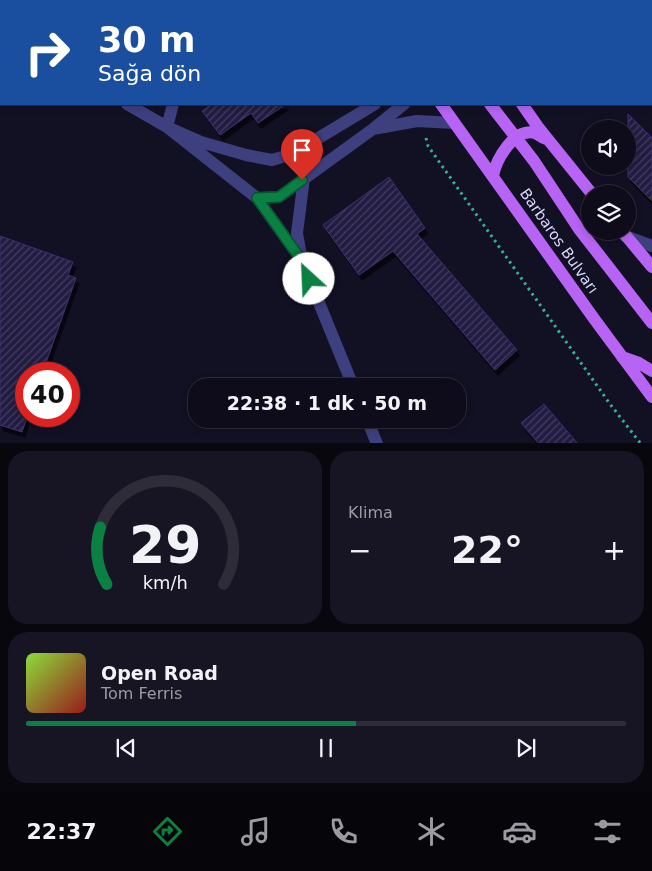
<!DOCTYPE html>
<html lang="tr">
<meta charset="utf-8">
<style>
:root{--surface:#0e0c1a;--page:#171523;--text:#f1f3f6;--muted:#9b9ba2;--line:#2e2c39;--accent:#0b8043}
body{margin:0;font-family:"DejaVu Sans",sans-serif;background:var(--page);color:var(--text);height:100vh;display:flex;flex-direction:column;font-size:19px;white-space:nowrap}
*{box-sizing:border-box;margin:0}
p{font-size:16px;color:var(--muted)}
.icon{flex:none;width:28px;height:28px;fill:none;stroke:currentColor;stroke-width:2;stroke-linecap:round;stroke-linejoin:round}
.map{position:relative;height:443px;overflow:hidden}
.sheet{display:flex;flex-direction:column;gap:8px;padding:8px;background:#08070e;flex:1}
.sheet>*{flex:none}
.hud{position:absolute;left:0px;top:0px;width:652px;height:105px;box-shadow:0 2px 8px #0003,0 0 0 1px var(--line);background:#1a4fa0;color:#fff;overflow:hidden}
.buttons{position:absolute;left:581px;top:120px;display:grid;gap:10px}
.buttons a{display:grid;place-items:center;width:55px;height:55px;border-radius:50%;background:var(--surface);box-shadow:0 2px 8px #0003,0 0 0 1px var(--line);font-size:25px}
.speed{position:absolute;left:15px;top:362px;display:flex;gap:10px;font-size:25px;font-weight:700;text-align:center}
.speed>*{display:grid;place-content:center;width:65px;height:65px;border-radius:50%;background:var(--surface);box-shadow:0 2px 8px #0003,0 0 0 1px var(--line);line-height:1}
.speed .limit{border:8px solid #d22;background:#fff;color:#111}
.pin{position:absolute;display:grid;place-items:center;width:42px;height:42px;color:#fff;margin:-51px -21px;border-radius:50% 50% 50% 0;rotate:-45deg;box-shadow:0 0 5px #0007}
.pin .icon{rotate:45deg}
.me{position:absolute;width:55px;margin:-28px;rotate:335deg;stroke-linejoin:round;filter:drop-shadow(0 0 4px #0008)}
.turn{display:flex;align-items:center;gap:18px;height:105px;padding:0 15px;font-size:22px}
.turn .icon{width:65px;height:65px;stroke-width:2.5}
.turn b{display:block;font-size:35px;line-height:42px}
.big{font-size:38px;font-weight:700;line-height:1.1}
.sheet .card{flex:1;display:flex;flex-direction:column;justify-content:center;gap:8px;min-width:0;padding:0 18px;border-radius:20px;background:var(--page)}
.sheet .dial{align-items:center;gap:0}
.dial svg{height:130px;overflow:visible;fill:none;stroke:var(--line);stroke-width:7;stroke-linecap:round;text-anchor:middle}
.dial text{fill:var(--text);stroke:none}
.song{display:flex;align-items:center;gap:15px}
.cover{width:60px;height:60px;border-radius:8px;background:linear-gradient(135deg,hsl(90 70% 55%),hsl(0 70% 35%))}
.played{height:5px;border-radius:2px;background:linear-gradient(90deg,var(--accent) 55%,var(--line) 55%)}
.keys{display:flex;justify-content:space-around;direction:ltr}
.heat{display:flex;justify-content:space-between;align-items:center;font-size:28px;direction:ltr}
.sheet .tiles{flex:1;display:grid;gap:8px;grid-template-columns:1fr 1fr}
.card:last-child{grid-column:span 2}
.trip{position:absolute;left:188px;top:378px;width:278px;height:50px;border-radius:20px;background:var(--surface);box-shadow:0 2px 8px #0003,0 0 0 1px var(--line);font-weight:700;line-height:50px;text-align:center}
.tabs{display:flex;height:80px;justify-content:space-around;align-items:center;background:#06050a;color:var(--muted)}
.tabs .icon{width:35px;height:35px}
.tabs .selected{color:var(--accent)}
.tabs b{font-size:22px;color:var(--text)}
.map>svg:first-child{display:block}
.building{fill:url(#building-hatch);stroke:#3a316d;filter:url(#shadow)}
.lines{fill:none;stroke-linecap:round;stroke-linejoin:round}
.path{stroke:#38ada1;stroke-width:3;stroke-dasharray:2.5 4;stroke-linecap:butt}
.minor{stroke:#3e3f7f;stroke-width:12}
.major{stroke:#b764f4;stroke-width:12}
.route-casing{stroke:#07532c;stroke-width:12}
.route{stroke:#0b8043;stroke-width:9}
.labels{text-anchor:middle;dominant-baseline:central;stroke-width:5;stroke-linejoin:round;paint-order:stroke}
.street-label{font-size:15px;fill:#d8d5fc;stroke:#121023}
</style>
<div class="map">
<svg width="652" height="444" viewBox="0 0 652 444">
<defs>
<pattern id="building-hatch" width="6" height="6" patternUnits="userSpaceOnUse" patternTransform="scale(1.25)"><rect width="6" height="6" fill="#231d43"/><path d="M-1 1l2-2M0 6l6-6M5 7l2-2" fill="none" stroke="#423d5f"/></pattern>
<filter id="shadow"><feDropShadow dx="3" dy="5.5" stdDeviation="0" flood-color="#0009"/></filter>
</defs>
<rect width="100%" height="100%" fill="#121023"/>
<path class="building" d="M212,104H286L258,123L251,113L220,135L202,111Z
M628,114L652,138V201L628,177Z
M389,177L425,228L417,234L517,350L495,370L393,251L359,275L323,225Z
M0,236L73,262L68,275L76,278L42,374H26V420L22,432L0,425Z
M544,404L578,444H539L521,423Z"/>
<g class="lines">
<path class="path" d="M426,138L428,146L610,404L641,444"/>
<path class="minor" d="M32,1V0
M195,1V0
M0,91H1
M127,104L167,127L257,198L302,261
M173,104L167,127L201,142L246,155L272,160L292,154L375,104
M373,129L417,121L454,123
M304,178L297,233L302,261L353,386
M257,198L279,197L373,129L404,104
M625,236L652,246
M367,419L377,444"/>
<path class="major" d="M364,0L365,1
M413,0L414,1
M424,0L426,1
M441,104L595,320L652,397
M490,104L534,161L579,229L652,323
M522,104L538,127L592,194
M493,176C496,160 514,127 535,133C538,134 542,138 546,139
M622,231L652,267
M622,357L639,363L652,371"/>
</g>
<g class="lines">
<defs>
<path id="route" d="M302,180L279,197L257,198L302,261L309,279"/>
</defs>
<use href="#route" class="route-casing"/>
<use href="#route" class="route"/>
</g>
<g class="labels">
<g class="street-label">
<text transform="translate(559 241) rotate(55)">Barbaros Bulvarı</text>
</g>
</g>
</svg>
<div class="buttons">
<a><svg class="icon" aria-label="sound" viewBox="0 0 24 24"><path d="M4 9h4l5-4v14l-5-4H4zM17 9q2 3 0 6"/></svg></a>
<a><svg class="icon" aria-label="layers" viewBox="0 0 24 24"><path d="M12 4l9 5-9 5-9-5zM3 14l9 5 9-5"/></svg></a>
</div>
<div class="speed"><div class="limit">40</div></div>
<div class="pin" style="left:302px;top:180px;background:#d93025"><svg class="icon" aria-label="arrive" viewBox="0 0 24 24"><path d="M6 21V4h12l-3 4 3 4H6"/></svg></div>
<svg class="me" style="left:309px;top:279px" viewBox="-20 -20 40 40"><circle r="19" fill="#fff"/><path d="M0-13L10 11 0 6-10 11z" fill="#0b8043"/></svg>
<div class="trip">22:38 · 1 dk · 50 m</div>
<div class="hud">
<div class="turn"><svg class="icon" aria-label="right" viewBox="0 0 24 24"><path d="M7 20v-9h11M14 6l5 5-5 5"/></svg><div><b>30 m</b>Sağa dön</div></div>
</div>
</div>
<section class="sheet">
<div class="tiles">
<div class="card dial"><svg viewBox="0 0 100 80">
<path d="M14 69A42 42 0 1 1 86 69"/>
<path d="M14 69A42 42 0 0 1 10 34" stroke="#0b8043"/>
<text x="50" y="56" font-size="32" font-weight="700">29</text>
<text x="50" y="72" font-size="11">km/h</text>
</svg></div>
<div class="card"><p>Klima</p>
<div class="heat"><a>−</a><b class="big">22°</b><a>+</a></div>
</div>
<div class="card">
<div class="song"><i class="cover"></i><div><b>Open Road</b><p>Tom Ferris</p></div></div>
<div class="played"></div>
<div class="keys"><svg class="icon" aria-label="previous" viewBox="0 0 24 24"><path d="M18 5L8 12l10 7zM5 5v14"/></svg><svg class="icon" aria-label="pause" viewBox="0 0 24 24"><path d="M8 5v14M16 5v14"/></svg><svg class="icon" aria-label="next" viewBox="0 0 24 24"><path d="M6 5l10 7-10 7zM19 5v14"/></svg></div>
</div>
</div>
</section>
<nav class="tabs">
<b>22:37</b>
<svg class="icon selected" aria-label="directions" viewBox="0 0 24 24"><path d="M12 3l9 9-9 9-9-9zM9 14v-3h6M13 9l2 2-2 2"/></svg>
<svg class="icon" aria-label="music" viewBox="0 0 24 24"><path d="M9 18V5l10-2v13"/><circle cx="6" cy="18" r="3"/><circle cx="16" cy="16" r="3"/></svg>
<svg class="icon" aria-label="phone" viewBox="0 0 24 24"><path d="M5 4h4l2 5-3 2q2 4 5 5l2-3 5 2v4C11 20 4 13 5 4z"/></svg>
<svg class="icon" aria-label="climate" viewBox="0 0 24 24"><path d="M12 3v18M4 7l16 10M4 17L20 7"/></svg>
<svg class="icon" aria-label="car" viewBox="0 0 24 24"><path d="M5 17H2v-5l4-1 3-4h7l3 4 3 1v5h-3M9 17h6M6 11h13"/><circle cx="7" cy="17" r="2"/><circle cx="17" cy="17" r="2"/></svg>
<svg class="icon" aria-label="filters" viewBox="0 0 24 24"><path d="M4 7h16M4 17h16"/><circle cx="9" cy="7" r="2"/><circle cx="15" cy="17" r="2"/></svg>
</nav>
